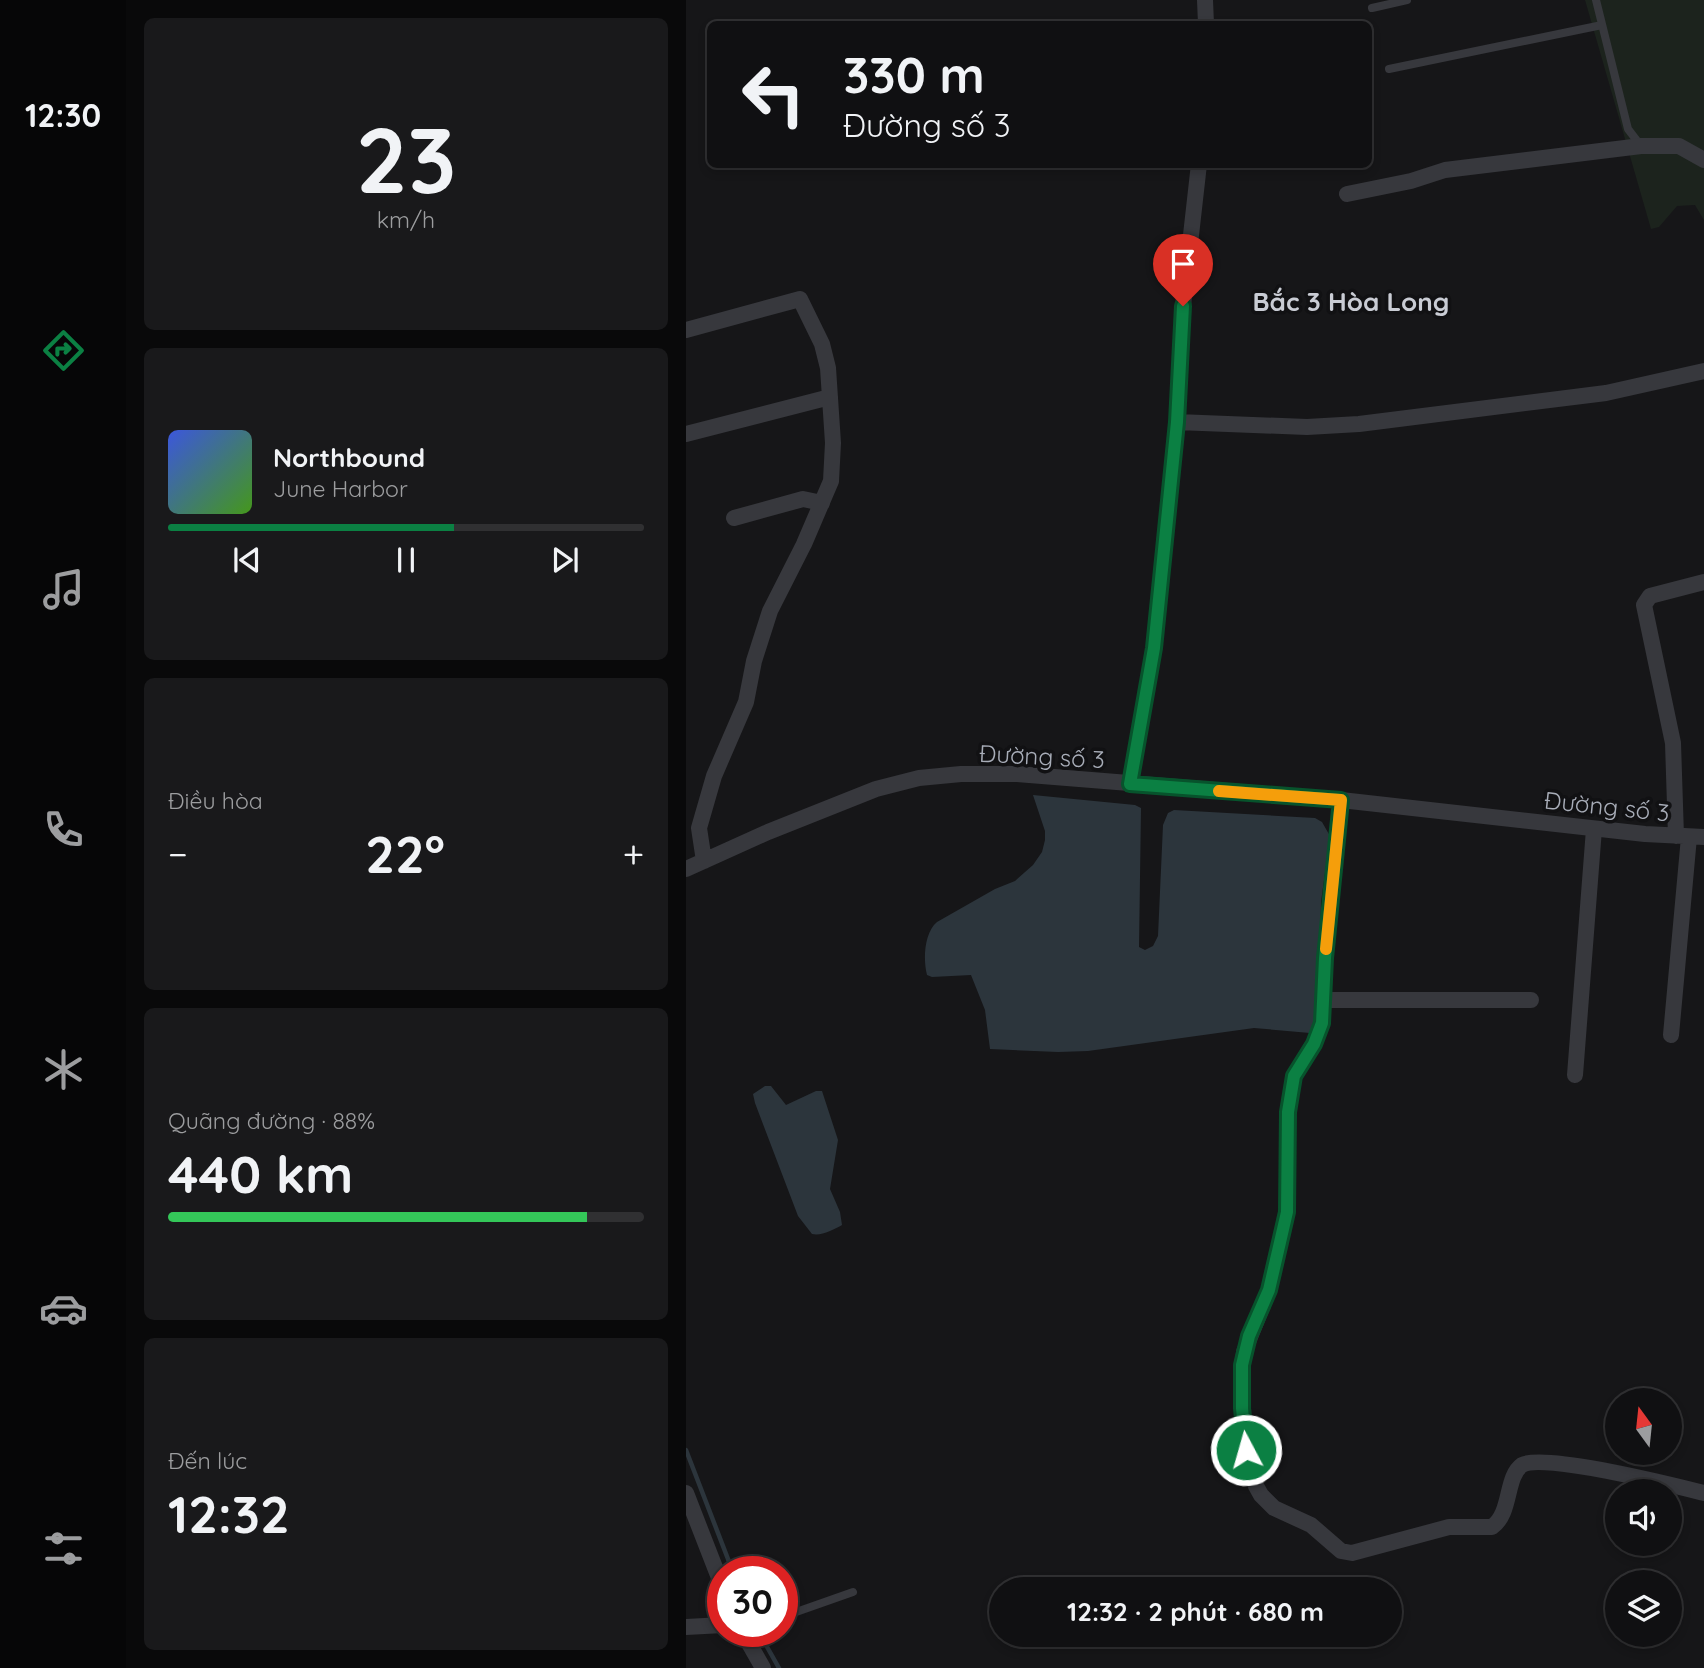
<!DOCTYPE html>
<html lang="vi">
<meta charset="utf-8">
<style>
:root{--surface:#101012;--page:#19191b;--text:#f1f3f6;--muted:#9c9d9f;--line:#303032;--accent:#0b8043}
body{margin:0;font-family:Quicksand,sans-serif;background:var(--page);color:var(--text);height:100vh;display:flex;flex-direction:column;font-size:26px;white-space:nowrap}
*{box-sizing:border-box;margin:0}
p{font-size:23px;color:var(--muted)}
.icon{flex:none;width:38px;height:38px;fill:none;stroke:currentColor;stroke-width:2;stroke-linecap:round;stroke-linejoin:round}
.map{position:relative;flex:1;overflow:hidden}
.drawer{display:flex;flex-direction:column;gap:18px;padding:18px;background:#09090a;width:560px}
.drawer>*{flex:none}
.guide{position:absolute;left:21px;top:21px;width:665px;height:147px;border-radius:10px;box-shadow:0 4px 10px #0003,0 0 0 2px var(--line);background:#101012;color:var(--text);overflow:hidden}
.needle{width:46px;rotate:345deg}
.controls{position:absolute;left:919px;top:1388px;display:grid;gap:14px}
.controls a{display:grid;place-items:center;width:77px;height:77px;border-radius:50%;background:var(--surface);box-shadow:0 4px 10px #0003,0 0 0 2px var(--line);font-size:35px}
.speed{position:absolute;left:21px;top:1556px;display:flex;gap:14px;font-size:35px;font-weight:700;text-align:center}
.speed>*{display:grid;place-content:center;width:91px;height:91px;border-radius:50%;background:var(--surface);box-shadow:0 4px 10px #0003,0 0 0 2px var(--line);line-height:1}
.speed .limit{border:10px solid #d22;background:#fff;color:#111}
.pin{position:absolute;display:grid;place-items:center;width:60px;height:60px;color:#fff;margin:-72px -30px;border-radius:50% 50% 50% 0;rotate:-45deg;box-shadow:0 0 7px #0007}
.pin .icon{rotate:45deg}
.me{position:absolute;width:77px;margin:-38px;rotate:354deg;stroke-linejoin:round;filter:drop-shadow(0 0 5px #0008)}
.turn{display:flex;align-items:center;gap:24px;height:147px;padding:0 21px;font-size:32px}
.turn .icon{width:91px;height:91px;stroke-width:2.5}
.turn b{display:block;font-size:49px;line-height:60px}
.big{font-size:52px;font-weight:700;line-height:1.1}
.drawer .tile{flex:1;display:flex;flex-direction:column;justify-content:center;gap:10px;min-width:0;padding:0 24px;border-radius:10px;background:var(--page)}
.drawer .dial{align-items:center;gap:0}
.dial b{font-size:91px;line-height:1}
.song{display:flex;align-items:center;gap:21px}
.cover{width:84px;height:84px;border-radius:10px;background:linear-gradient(135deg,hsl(230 70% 55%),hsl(100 70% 35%))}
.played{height:7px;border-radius:4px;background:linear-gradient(90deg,var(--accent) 60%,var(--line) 60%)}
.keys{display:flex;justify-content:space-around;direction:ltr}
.heat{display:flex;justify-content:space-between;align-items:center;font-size:38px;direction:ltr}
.charge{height:10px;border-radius:5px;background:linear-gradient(90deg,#34c759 88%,var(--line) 0)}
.trip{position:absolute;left:303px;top:1577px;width:413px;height:70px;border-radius:35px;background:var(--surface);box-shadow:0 4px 10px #0003,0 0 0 2px var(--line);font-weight:700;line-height:70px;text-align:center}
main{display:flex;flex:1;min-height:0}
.dock{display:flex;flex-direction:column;width:126px;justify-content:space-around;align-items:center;background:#060607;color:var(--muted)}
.dock .icon{width:49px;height:49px}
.dock .active{color:var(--accent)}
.dock b{font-size:32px;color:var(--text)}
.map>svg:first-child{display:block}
.green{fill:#1c231d}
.water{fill:#2c353c}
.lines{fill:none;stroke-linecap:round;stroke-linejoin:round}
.stream{stroke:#2c353c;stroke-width:4.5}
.lane{stroke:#37383d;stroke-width:8}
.street{stroke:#37383d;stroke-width:16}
.route-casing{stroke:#07532c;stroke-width:18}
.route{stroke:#0b8043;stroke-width:12}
.slow{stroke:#f59e0b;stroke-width:12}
.labels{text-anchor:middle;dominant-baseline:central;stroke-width:7;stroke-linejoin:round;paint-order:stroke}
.street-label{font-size:24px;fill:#a8adb8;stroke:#111113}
.neighbourhood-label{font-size:26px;font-weight:bold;fill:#c9ccd4;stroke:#111113}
</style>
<main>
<nav class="dock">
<b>12:30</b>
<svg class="icon active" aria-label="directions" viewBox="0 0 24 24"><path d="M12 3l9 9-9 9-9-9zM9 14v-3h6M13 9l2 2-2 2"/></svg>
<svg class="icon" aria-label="music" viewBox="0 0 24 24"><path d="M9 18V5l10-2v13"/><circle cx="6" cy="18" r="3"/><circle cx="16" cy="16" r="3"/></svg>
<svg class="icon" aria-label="phone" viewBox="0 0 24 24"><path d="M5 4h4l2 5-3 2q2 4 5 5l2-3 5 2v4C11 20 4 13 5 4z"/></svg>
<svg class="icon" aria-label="climate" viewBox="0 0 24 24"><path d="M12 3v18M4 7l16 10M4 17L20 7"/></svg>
<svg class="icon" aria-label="car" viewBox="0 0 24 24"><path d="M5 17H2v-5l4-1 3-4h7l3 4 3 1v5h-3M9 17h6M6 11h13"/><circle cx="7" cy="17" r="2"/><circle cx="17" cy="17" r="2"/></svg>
<svg class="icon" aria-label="filters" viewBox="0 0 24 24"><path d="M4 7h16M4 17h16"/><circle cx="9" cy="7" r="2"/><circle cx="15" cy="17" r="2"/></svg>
</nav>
<section class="drawer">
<div class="tile dial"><b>23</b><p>km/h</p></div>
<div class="tile">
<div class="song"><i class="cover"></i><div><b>Northbound</b><p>June Harbor</p></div></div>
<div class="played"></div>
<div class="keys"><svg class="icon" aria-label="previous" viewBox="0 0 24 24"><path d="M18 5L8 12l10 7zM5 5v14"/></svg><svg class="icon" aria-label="pause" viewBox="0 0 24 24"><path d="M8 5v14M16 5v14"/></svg><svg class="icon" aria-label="next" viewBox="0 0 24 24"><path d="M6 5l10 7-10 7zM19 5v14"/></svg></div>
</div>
<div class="tile"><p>Điều hòa</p>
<div class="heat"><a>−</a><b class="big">22°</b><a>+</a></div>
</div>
<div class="tile"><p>Quãng đường · 88%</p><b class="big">440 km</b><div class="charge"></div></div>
<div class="tile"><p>Đến lúc</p><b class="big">12:32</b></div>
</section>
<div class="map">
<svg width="1018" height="1668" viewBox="0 0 1018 1668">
<rect width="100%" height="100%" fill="#161618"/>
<path class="green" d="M899,0H1018V220L1009,205L991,206L973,227L965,229Z"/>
<path class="water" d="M347,795L449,805L455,808L453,947L459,950L467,946L472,936L477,825L482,813L488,810L629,818L636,822L644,836L635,902L633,1017L624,1033L568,1028L402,1051L372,1052L304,1049L299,1010L285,975L246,977L241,975C237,960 238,933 251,922L309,889L329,881L347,865L356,852L359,840V831Z
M79,1086H85L100,1105L130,1091H136L152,1140L144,1189L154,1212L156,1225C147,1230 136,1236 126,1234L112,1216L69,1103L67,1094Z"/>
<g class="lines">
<path class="stream" d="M0,1450L47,1572
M72,1631L93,1668"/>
<path class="lane" d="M910,0L942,129L955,146
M686,8L721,0
M703,69L916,25
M96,1617L167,1592"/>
<path class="street" d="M519,0L520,24
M661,194L725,181L759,170L955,146H993L1018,160
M0,330L114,299L136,344L142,368L147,443L145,481L118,544L84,611L68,661L60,702L28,776L13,828L18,861
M491,422L621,427L673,424L920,393L1018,371
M0,434L144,397
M48,518L117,499L136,503
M444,784L468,648L491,422L497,306L513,164
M655,800L639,959L636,1023L628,1043L608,1076L602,1113L601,1211L583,1290L558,1352L555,1381L560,1450L570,1486L575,1495L588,1508L625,1525L655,1551L666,1553L763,1527H806C826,1513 819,1477 836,1465C856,1452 990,1486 1018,1493
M990,836L987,743L958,605L964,596L1018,582
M0,869L82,832L190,789L233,778L275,774H331L655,800L959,834L1018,837
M639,1000H845
M985,1035L1003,837
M889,1075L908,829
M0,1493L37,1588
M0,1627L37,1625
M56,1631L77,1668"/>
</g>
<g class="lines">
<defs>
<path id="route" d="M497,306L491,422L468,648L444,784L655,800L639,958L636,1023L628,1044L608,1076L602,1112L601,1212L583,1290L563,1336L556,1365V1408L560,1450"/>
</defs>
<use href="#route" class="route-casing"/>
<use href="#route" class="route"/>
<path class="slow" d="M533,791L655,800L640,949"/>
</g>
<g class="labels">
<g class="street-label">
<text transform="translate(356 756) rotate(3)">Đường số 3</text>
<text transform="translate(921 806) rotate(6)">Đường số 3</text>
</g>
<g class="neighbourhood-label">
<text x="665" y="301">Bắc 3 Hòa Long</text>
</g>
</g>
</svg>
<div class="controls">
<a><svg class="needle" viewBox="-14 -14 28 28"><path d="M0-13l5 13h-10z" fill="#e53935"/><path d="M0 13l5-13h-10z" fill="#9c9d9f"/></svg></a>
<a><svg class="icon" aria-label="sound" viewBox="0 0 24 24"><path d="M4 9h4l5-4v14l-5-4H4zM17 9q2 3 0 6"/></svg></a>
<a><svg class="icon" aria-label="layers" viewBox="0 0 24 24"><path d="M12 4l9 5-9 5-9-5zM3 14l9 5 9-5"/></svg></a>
</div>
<div class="speed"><div class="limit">30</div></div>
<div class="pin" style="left:497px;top:306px;background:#d93025"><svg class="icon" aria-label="arrive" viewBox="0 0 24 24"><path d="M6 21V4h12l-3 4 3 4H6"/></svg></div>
<svg class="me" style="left:560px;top:1450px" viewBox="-20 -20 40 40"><circle r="17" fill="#0b8043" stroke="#fff" stroke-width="3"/><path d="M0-11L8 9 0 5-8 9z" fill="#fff"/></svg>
<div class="trip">12:32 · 2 phút · 680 m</div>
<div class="guide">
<div class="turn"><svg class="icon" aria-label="left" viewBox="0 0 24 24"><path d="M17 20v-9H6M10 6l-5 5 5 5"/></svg><div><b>330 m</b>Đường số 3</div></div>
</div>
</div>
</main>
